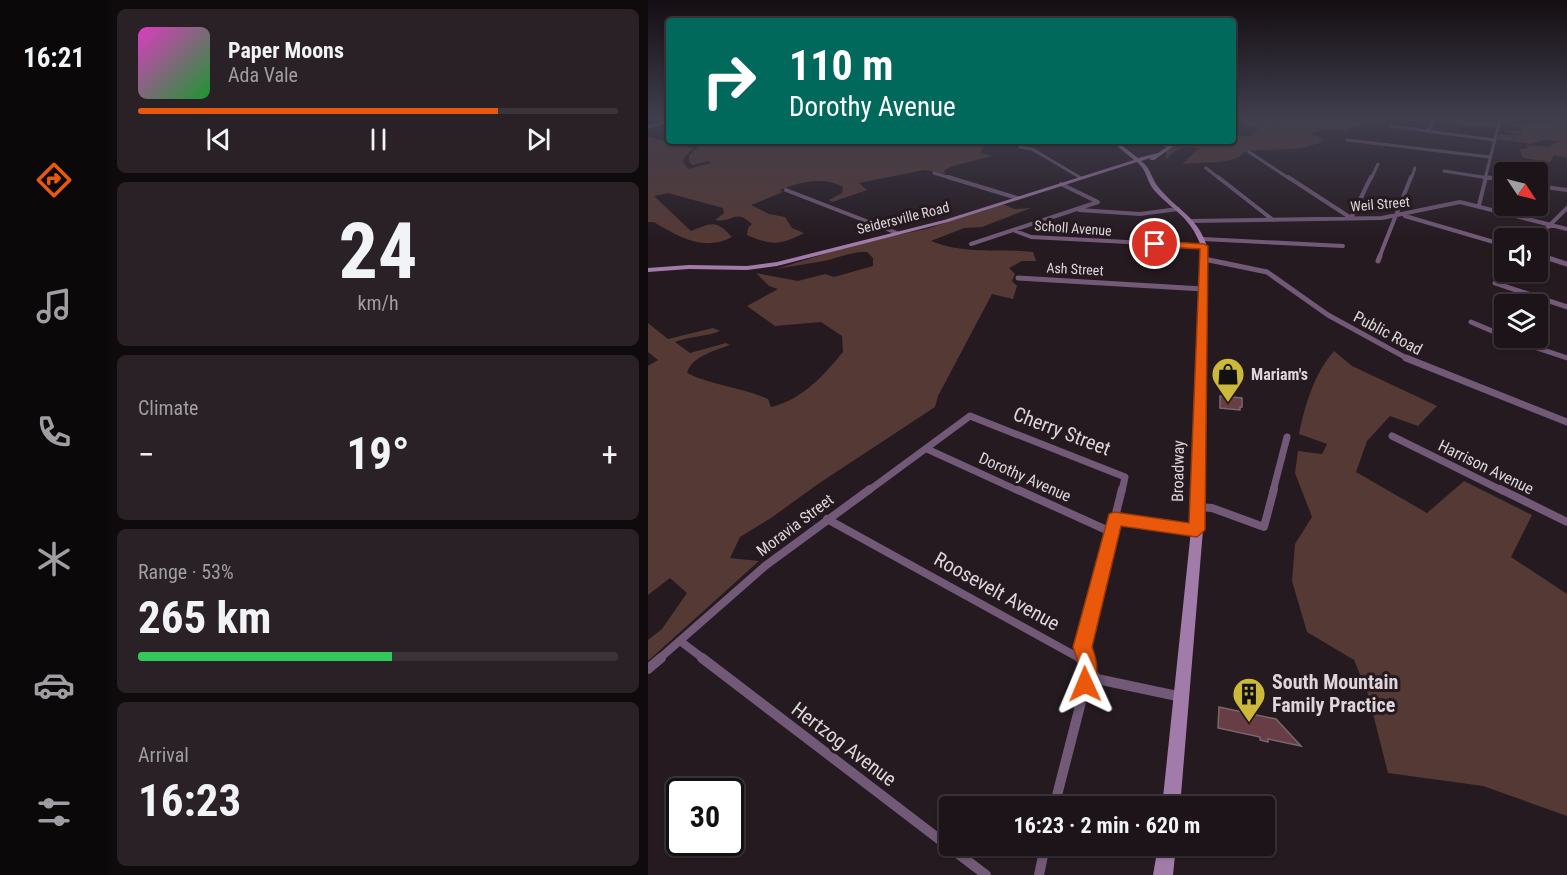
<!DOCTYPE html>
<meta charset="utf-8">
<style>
:root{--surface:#1c1418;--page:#292125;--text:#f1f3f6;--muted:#a09ea2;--line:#3a3337;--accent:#ea580c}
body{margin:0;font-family:"Roboto Condensed",sans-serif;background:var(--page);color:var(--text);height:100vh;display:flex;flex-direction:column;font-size:22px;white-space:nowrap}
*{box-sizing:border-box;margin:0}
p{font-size:20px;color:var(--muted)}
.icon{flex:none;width:33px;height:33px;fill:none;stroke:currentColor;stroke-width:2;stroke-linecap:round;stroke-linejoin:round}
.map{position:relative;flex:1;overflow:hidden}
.panel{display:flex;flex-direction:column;gap:9px;padding:9px;background:#0f0b0d;width:540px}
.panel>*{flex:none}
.banner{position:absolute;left:18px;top:18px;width:570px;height:126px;border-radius:6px;box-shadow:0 2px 4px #0004,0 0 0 2px var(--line);background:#00695c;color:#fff;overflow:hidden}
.needle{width:39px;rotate:125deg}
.buttons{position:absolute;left:846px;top:162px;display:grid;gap:12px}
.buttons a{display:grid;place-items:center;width:54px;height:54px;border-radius:6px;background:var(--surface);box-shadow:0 2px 4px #0004,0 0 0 2px var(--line);font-size:30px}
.speed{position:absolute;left:18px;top:778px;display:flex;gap:12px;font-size:30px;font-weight:700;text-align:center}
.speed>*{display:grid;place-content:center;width:78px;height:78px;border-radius:50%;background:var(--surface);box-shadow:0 2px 4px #0004,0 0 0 2px var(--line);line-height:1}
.speed .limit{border:3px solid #111;border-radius:9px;background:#fff;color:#111}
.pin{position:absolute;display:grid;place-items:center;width:51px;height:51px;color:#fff;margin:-26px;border:3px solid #fff;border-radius:50%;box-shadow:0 2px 6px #0007}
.me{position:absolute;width:66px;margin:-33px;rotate:359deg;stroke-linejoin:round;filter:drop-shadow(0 0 4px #0008)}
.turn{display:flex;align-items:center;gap:21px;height:126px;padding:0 24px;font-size:27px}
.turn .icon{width:78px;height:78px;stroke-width:2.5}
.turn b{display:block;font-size:42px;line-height:51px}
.big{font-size:45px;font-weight:700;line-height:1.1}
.panel .widget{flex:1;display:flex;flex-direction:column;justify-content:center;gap:9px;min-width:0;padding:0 21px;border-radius:9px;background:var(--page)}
.panel .dial{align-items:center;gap:0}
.dial b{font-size:78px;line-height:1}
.song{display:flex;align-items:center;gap:18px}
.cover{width:72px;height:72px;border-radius:9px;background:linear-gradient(135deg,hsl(310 70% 55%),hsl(130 70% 35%))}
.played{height:6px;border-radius:3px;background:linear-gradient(90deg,var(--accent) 75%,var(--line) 75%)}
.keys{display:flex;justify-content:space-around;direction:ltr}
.heat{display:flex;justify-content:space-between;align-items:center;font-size:33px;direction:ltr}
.charge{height:9px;border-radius:4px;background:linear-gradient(90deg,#34c759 53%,var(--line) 0)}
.trip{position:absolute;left:291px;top:796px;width:336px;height:60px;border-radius:6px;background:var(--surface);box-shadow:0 2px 4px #0004,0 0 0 2px var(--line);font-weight:700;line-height:60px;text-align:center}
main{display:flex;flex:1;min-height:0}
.tabs{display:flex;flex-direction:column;width:108px;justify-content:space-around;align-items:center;background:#0b080a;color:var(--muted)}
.tabs .icon{width:42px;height:42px}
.tabs .on{color:var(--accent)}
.tabs b{font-size:27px;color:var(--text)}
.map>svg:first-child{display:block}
.green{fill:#553934}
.building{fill:#683d46;stroke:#77686a;stroke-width:1.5}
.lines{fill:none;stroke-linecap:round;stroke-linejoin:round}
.street-far5{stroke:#715977;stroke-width:3}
.street-far4{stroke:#715977;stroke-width:4}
.street-far3{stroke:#715977;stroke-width:5}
.street-far2{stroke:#715977;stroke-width:7}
.street-far1{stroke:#715977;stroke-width:8}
.street{stroke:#715977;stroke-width:10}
.secondary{fill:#a17baa;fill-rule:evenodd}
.route{fill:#ea580c;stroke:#983908;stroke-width:1.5}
.labels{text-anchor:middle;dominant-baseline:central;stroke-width:6;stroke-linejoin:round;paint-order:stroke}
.far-street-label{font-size:14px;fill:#ded6db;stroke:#251a20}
.street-label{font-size:16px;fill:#ded6db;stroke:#251a20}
.poi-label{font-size:16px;font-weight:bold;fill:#ded6db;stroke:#251a20;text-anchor:start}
.near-street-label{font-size:20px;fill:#ded6db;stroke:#251a20}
.near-poi-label{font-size:20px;font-weight:bold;fill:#ded6db;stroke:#251a20;text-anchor:start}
</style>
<main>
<nav class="tabs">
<b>16:21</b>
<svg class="icon on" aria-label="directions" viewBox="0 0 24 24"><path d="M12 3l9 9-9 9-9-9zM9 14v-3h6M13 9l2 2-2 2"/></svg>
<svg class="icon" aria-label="music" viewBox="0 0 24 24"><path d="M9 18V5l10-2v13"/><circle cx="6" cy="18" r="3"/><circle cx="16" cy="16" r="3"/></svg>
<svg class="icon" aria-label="phone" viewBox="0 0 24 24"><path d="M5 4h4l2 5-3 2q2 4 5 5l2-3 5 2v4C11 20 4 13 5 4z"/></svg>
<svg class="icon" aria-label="climate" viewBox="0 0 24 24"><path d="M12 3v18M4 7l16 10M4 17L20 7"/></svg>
<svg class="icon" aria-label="car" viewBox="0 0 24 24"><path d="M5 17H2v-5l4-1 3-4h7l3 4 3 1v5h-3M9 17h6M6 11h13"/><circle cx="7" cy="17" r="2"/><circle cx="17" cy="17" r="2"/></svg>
<svg class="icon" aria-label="filters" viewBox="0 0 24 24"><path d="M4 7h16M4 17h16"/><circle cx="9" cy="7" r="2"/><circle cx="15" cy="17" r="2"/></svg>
</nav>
<section class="panel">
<div class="widget">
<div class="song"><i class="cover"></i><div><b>Paper Moons</b><p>Ada Vale</p></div></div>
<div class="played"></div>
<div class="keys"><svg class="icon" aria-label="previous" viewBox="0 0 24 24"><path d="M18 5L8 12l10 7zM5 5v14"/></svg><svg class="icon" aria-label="pause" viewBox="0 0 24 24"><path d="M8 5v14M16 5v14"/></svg><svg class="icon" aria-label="next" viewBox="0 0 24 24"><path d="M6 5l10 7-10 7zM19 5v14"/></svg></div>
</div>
<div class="widget dial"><b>24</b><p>km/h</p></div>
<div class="widget"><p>Climate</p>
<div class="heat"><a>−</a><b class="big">19°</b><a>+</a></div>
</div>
<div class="widget"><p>Range · 53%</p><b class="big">265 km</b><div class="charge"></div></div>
<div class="widget"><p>Arrival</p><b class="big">16:23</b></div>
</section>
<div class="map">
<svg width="919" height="875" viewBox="0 0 919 875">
<rect width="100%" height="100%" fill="#251a20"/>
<path class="green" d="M615,116H737L697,130H673L661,134L677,139C658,153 623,148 601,151C596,151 594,156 589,158C574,164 550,162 534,164L550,149C536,144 527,149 518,160V151L536,141H585V134L602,137L612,127L595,124L603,119L632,121Z
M790,116H845V120L831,118L849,123L847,128L808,124L806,120Z
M906,116H919V158L906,155L902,162L875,158L871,149L879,148V145L900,147L912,141L897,140L882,144L849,139L851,134L875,136L851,130L874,131V128L858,124L881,125L915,121Z
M0,137L46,148L37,156L35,162L40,169L64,163L60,161L45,165L41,162V155L50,147L24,141H339L332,153L344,156L302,167L296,171L298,174L276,170L211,183L219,190L184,202L181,200L194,193L195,187C176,176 151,182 132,190L135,192L103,205L121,214L137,217L144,228L156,233C133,245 124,246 99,235L100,228L104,224C86,208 86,223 67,220L76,213L75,208L20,193L6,196L43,231C64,223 67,219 84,237C57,252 30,237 6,222H0Z
M355,204L366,209L383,208L334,227L316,228L283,241C317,255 350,248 385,252L388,261H374L361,268L367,274L364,281L369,286L365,299L344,294L290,396L287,407L170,484L123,518L92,537L82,558L111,561L0,661V640L14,629L39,593L22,578L0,595V366L10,360L0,352V323L20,339L65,328L72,331C57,337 42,336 27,342L42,353L78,343L82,345C66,351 44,356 39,373C65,386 93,387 120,399L123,407C154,400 176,375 195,352L194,336L173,322L127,326L99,306L130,289L121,286L108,273L150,281L177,274L186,277L225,266V258L219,252C204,251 191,258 176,261C160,264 144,266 128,269L212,243L278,229Z
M686,351L704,366L789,406L770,426L742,416L719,441L708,472L779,513L816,481L884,515L863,557L919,594V816L835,786L740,773L720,694L706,660L659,632L644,581L647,544L664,517L647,473L650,451L674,454L679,444L651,434C657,405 666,374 686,351Z"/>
<path class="building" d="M572,396L594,398V407H592V410L572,408Z
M571,707L628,719L653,746L620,739V742L612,740V737L570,728Z"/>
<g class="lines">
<path class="street-far5" d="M743,126L846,140
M0,127L21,121
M780,131L787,116
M699,140L842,157
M497,141L521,146
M372,147L384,149L433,178
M601,152L642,179
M558,168L572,179
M796,171L847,179
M286,173L305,179
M723,179L730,164
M763,179L767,168
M837,179L852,119"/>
<path class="street-far4" d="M300,177L369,198
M570,177L625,220
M640,177L703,218L723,177
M837,177L856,180
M890,186L919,190
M138,190L249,233
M831,205L838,177
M431,210L492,214L530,209
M757,216L856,245
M543,221L734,218L812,202L919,229
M365,230L383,237L556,246
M889,238L919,208
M554,239L695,246
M323,244L450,202L413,184
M890,255L899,258
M731,258L763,177"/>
<path class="street-far3" d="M894,256L919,264
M556,259L619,272L680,315L762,360
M730,261L732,256
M859,272L847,283L919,307
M370,278L555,289
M823,322L856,336
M859,338L919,358"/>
<path class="street-far2" d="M758,358L919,422
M744,436L855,491
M279,449L371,491
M220,491L322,416L477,477L474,491
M625,491L639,437"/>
<path class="street-far1" d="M368,489L463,532
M852,489L919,522
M549,507L564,508L616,527L626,489
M466,518L549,530
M179,519L433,659
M32,641L56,659
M11,659L117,566L222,489
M438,659L435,647L474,489"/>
<path class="street" d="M54,658L338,875
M432,658L449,679L534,697
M0,669L13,658
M406,807L441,671L438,658
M391,875L397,846"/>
<path class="secondary" d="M463,141H468L490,158L510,153L528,141H533L506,160H502L503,158L493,161C504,169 503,179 511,188C530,211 548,215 559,246L555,530L532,807H514L543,530L553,246C542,216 526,212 506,190C498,181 500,171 489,162L300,222L129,266L99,270L41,269L0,272V268L41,265L99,266L129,262L296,220L486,160Z
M510,846H528L525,875H505Z"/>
</g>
<linearGradient id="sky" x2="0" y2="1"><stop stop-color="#140e12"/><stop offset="0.49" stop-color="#403e4e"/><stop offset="1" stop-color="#403e4e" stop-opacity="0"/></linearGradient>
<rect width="919" height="239" fill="url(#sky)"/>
<path class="route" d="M507,241L556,244L560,246L557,530L549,537L473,526L444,647C450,663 451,675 444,691L437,694L430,691L427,684L431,664L425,647L461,514L466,512L541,523L552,249L503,246V242Z"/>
<defs>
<symbol id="shop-pin" viewBox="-11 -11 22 30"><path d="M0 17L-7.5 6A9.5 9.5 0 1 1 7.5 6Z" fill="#ccb939" stroke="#251a20"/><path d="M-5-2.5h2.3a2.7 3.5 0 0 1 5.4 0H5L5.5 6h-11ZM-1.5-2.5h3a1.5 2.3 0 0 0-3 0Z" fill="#111"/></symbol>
<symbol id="building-pin" viewBox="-11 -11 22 30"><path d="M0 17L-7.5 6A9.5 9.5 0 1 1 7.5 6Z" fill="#ccb939" stroke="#251a20"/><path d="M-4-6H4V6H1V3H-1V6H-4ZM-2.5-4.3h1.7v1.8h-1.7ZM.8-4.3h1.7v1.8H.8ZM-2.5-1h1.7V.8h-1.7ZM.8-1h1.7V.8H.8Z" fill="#111"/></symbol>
</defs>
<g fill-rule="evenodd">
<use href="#shop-pin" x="561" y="355" width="38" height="52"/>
<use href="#building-pin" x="582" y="675" width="38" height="52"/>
</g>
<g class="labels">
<g class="far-street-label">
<text transform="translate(732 204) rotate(-5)">Weil Street</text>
<text transform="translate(255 218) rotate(-14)">Seidersville Road</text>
<text transform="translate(425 228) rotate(4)">Scholl Avenue</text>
<text transform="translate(427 269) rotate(3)">Ash Street</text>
</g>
<g class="street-label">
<text transform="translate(740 333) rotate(28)">Public Road</text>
<text transform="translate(838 467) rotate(26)">Harrison Avenue</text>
<text transform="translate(530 471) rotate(-89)">Broadway</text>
<text transform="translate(377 477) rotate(24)">Dorothy Avenue</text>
<text transform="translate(147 525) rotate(-37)">Moravia Street</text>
</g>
<g class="poi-label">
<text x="603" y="374">Mariam's</text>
</g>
<g class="near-street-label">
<text transform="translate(414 431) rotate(21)">Cherry Street</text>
<text transform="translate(349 591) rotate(29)">Roosevelt Avenue</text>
<text transform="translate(196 744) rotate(37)">Hertzog Avenue</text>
</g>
<g class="near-poi-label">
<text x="624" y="682">South Mountain<tspan x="624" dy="23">Family Practice</tspan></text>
</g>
</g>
</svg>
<div class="buttons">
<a><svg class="needle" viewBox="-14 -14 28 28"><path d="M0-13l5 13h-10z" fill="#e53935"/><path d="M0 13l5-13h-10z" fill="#a09ea2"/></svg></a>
<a><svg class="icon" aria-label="sound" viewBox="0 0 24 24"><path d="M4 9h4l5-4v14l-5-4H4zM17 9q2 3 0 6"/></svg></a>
<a><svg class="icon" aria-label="layers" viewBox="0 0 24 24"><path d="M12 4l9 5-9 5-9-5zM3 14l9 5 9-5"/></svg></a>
</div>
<div class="speed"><div class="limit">30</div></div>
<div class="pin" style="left:507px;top:244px;background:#d93025"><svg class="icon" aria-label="arrive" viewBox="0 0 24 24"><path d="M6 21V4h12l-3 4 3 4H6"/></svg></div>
<svg class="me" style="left:437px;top:684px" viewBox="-20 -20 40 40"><path d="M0-17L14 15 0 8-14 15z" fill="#ea580c" stroke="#fff" stroke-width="4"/></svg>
<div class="trip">16:23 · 2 min · 620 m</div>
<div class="banner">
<div class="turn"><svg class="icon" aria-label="right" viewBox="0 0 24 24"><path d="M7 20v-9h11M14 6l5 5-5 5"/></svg><div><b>110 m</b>Dorothy Avenue</div></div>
</div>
</div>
</main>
